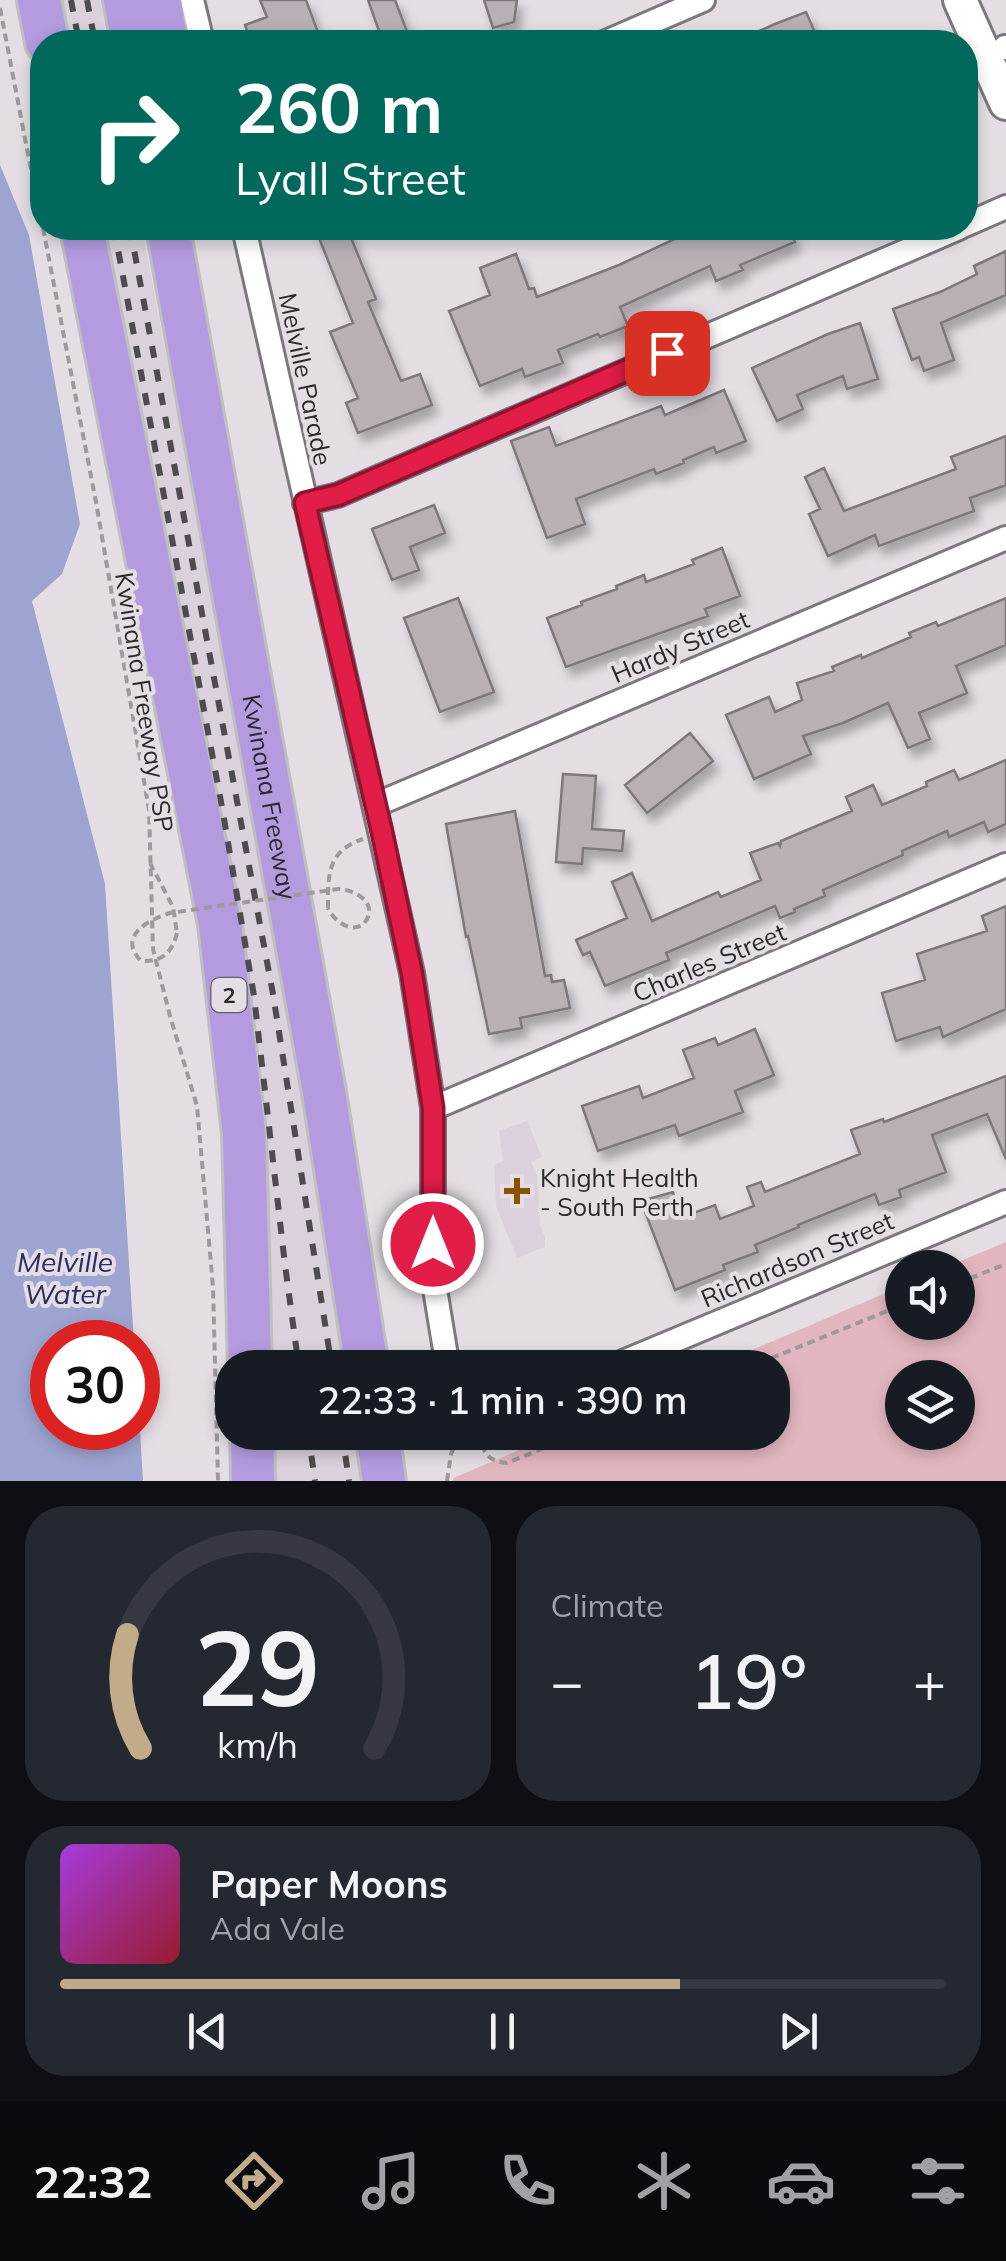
<!DOCTYPE html>
<meta charset="utf-8">
<style>
:root{--surface:#171b24;--page:#242831;--text:#f1f3f6;--muted:#9ea1a6;--line:#363941;--accent:#c2ab88}
body{margin:0;font-family:Mulish,sans-serif;background:var(--page);color:var(--text);height:100vh;display:flex;flex-direction:column;font-size:38px;white-space:nowrap}
*{box-sizing:border-box;margin:0}
p{font-size:32px;color:var(--muted)}
.icon{flex:none;width:55px;height:55px;fill:none;stroke:currentColor;stroke-width:2;stroke-linecap:round;stroke-linejoin:round}
.map{position:relative;height:1481px;overflow:hidden}
.panel{display:flex;flex-direction:column;gap:25px;padding:25px;background:#0d0f14;flex:1}
.panel>*{flex:none}
.hud{position:absolute;left:30px;top:30px;width:948px;height:210px;border-radius:40px;box-shadow:0 5px 15px #0003;background:#00695c;color:#fff;overflow:hidden}
.buttons{position:absolute;left:885px;top:1250px;display:grid;gap:20px}
.buttons a{display:grid;place-items:center;width:90px;height:90px;border-radius:50%;background:var(--surface);box-shadow:0 5px 15px #0003;font-size:50px}
.speed{position:absolute;left:30px;top:1320px;display:flex;gap:20px;font-size:50px;font-weight:700;text-align:center}
.speed>*{display:grid;place-content:center;width:130px;height:130px;border-radius:50%;background:var(--surface);box-shadow:0 5px 15px #0003;line-height:1}
.speed .limit{border:15px solid #d22;background:#fff;color:#111}
.pin{position:absolute;display:grid;place-items:center;width:85px;height:85px;color:#fff;margin:-42px;border-radius:20px;box-shadow:0 5px 15px #0006}
.me{position:absolute;width:110px;margin:-55px;rotate:0deg;stroke-linejoin:round;filter:drop-shadow(0 0 8px #0008)}
.turn{display:flex;align-items:center;gap:35px;height:210px;padding:0 40px;font-size:45px}
.turn .icon{width:130px;height:130px;stroke-width:2.5}
.turn b{display:block;font-size:70px;line-height:85px}
.big{font-size:75px;font-weight:600;line-height:1.1}
.panel .tile{flex:1;display:flex;flex-direction:column;justify-content:center;gap:15px;min-width:0;padding:0 35px;border-radius:40px;background:var(--page)}
.panel .dial{align-items:center;gap:0}
.dial svg{height:260px;overflow:visible;fill:none;stroke:var(--line);stroke-width:7;stroke-linecap:round;text-anchor:middle}
.dial text{fill:var(--text);stroke:none}
.song{display:flex;align-items:center;gap:30px}
.cover{width:120px;height:120px;border-radius:15px;background:linear-gradient(135deg,hsl(280 70% 55%),hsl(350 70% 35%))}
.played{height:10px;border-radius:5px;background:linear-gradient(90deg,var(--accent) 70%,var(--line) 70%)}
.keys{display:flex;justify-content:space-around;direction:ltr}
.heat{display:flex;justify-content:space-between;align-items:center;font-size:55px;direction:ltr}
.panel .tiles{flex:1;display:grid;gap:25px;grid-template-columns:1fr 1fr}
.tile:last-child{grid-column:span 2}
.trip{position:absolute;left:215px;top:1350px;width:575px;height:100px;border-radius:40px;background:var(--surface);box-shadow:0 5px 15px #0003;font-weight:600;line-height:100px;text-align:center}
.tab-bar{display:flex;height:160px;justify-content:space-around;align-items:center;background:#090b0e;color:var(--muted)}
.tab-bar .icon{width:70px;height:70px}
.tab-bar .on{color:var(--accent)}
.tab-bar b{font-size:45px;color:var(--text)}
.map>svg:first-child{display:block}
.built{fill:#dbd1dc}
.green{fill:#e2b6bf;fill-rule:evenodd}
.water{fill:#9ea4d1}
.building{fill:#b8b0b5;stroke:#7e777b;stroke-width:2.5;filter:url(#shadow)}
.lines{fill:none;stroke-linecap:round;stroke-linejoin:round}
.minor-casing{stroke:#7d787e;stroke-width:28}
.secondary-casing{stroke:#7d787e;stroke-width:38}
.motorway-casing{stroke:#bfbfbf;stroke-width:48}
.path{stroke:#9d999d;stroke-width:4;stroke-dasharray:8 5;stroke-linecap:butt}
.minor{stroke:#fff;stroke-width:22}
.secondary{stroke:#fff;stroke-width:32}
.motorway{stroke:#b49be0;stroke-width:42}
.rail{stroke:#4e4b4e;stroke-width:6;stroke-dasharray:12 12;stroke-linecap:butt}
.path-bridge{stroke:#9d999d;stroke-width:4;stroke-dasharray:8 5;stroke-linecap:butt}
.route-casing{stroke:#92132f;stroke-width:25}
.route{stroke:#e11d48;stroke-width:18}
.poi-dot{fill:#895301;stroke:#e4dee4;stroke-width:4}
.labels{text-anchor:middle;dominant-baseline:central;stroke-width:8;stroke-linejoin:round;paint-order:stroke}
.shield{fill:#e4dee4;stroke:#625f62;stroke-width:2.5}
.shield-label{font-size:22px;font-weight:bold;fill:#2b292b}
.street-label{font-size:25px;fill:#2b292b;stroke:#e4dee4}
.poi-label{font-size:25px;fill:#2b292b;stroke:#e4dee4;text-anchor:start}
.water-label{font-size:28px;font-style:italic;fill:#2b2c64;stroke:#e4dee4}
</style>
<div class="map">
<svg width="1006" height="1481" viewBox="0 0 1006 1481">
<defs>
<filter id="shadow"><feDropShadow dx="5.5" dy="9" stdDeviation="5" flood-color="#0004"/></filter>
</defs>
<rect width="100%" height="100%" fill="#e4dee4"/>
<path class="built" d="M63,0H100L108,42H71Z
M106,228H142L282,963L349,1367H271L214,789Z
M527,1121L542,1157L531,1162L537,1176L540,1225L545,1238V1247L517,1258L496,1206L494,1165L503,1161L499,1131Z
M272,1433H357L364,1481H274Z"/>
<path class="green" d="M1006,1242V1481H453V1478L560,1433L772,1432V1368L712,1367L902,1286V1322H958V1268L946,1267ZM902,1378H958V1432H902Z"/>
<path class="water" d="M0,165L29,235L80,524L62,574L32,601L105,884L134,1342H52V1428H138V1396L143,1481H0Z"/>
<path class="building" d="M260,0H306L320,38L309,42H251L245,25L267,17Z
M368,0H395L411,42H383Z
M484,0H517L514,22L493,28Z
M806,12L819,42H735L775,24Z
M315,228H347L376,299L368,302L401,381L420,374L432,405L358,433L346,403L358,398L330,332L353,323Z
M698,228H789L795,242L740,265L743,270L716,281L710,266L620,307L628,326L600,337L598,334L558,350L563,363L525,377L522,369L480,386L449,311L490,295L480,268L516,254L529,289L534,288L537,297L619,265Z
M1006,251V295L941,323L954,360L924,371L919,357L912,360L893,309L940,292L977,274L974,266Z
M860,323L878,379L847,389L843,376L797,395L803,409L777,421L752,368L828,334Z
M724,390L746,441L716,453L714,447L683,460L684,463L656,474L654,469L576,499L585,524L547,538L511,441L549,427L556,446L661,406L665,415Z
M1006,436V485L970,498L974,511L879,546L875,535L828,556L809,514L820,509L805,477L824,468L844,511L956,469L951,457Z
M434,505L445,533L410,547L419,570L392,580L372,529Z
M722,548L740,596L705,609L708,616L566,667L547,618L582,605L581,602L617,589L616,586L644,575L646,582L694,564L692,560Z
M458,598L494,692L440,712L404,618Z
M1006,598V645L956,666L967,693L919,713L930,739L908,748L888,703L843,723L803,736L811,754L754,779L726,715L769,697L775,712L802,700L797,683L834,671L832,667L861,655L862,658L911,637L909,633L936,622L938,626Z
M690,733L713,761L647,813L625,785Z
M1006,760V824L988,832L984,822L949,837L947,831L902,851L903,855L823,890L825,896L794,909L795,912L780,918L775,906L666,953L669,960L605,986L590,952L583,955L576,940L627,918L612,882L632,873L652,921L718,892L721,897L761,880L750,853L778,843L780,846L781,841L852,811L846,797L873,785L882,805L927,786L926,782L954,770L959,780Z
M563,774L596,776L592,829L624,831L622,851L583,848L582,864L556,862Z
M515,811L545,976L551,975L552,982L564,980L570,1008L520,1018L522,1028L489,1034L468,936L466,937L446,824Z
M1006,906V1009L943,1037L940,1027L896,1041L882,993L925,980L917,954L987,931L982,916Z
M755,1029L774,1075L735,1091L743,1112L679,1136L675,1125L598,1151L582,1106L639,1086L643,1098L694,1078L683,1050L715,1038L718,1045Z
M1006,1076V1159L987,1114L932,1135L946,1172L899,1190L901,1197L879,1205L875,1194L798,1225L799,1227L755,1245L758,1252L723,1265L725,1270L675,1290L641,1201L673,1192L680,1218L715,1205L720,1219L754,1206L747,1187L761,1182L765,1192L860,1154L851,1130L883,1119L884,1122Z"/>
<g class="lines">
<defs>
<path id="minor" d="M192,0L202,42
M606,42L703,0
M1005,47L1006,48
M965,225L1006,207
M244,228L412,973L433,1108V1277L448,1368
M305,503L338,495L959,228
M375,805L1006,538
M433,1108L1006,865
M609,1368L1006,1202"/>
<path id="secondary" d="M960,0L1006,103"/>
<g id="motorway">
<path d="M39,0L47,42"/>
<path d="M125,0L133,42"/>
<path d="M160,0L166,42"/>
<path d="M82,228L220,924L244,1133L250,1368"/>
<path id="s1" d="M168,228L324,1092L367,1368"/>
<path d="M252,1432L253,1481"/>
<path d="M377,1432L384,1481"/>
</g>
</defs>
<use href="#minor" class="minor-casing"/>
<use href="#secondary" class="secondary-casing"/>
<use href="#motorway" class="motorway-casing"/>
<path class="path" d="M0,8L42,227
M43,228L96,502L149,810L153,949L170,1016L197,1106L213,1287L218,1481
M150,863L173,907L177,933
M328,908C328,875 327,851 363,839
M958,1283L1006,1264
M747,1368L902,1305
M479,1432C482,1452 487,1461 507,1463L584,1432
M447,1481L451,1454L461,1432"/>
<use href="#minor" class="minor"/>
<use href="#secondary" class="secondary"/>
<use href="#motorway" class="motorway"/>
<path class="rail" d="M71,0L79,42
M87,0L95,42
M114,228L222,807L254,996L285,1265L299,1368
M130,228L273,994L332,1368
M308,1432L315,1481
M342,1432L349,1481"/>
<path class="path-bridge" d="M177,933C172,953 162,962 141,961C117,936 148,920 170,913L338,889C351,889 377,900 367,919C356,938 333,921 328,908"/>
</g>
<g class="lines">
<defs>
<path id="route" d="M433,1244V1108L412,974L382,832L305,503L338,495L667,353"/>
</defs>
<use href="#route" class="route-casing"/>
<use href="#route" class="route"/>
</g>
<path class="poi-dot" d="M512 1176h10v10h10v10h-10v10h-10v-10h-10v-10h10z"/>
<g class="labels">
<rect class="shield" x="211.5" y="978" width="35" height="34" rx="8"/>
<g class="shield-label">
<text x="229" y="995">2</text>
</g>
<g class="street-label">
<text transform="translate(306 379) rotate(78)">Melville Parade</text>
<text transform="translate(680 646) rotate(-23)">Hardy Street</text>
<text transform="translate(145 702) rotate(81)">Kwinana Freeway PSP</text>
<text stroke="none"><textPath href="#s1" startOffset="578">Kwinana Freeway</textPath></text>
<text transform="translate(709 962) rotate(-23)">Charles Street</text>
<text transform="translate(797 1259) rotate(-23)">Richardson Street</text>
</g>
<g class="poi-label">
<text x="540" y="1177">Knight Health<tspan x="540" dy="29">- South Perth</tspan></text>
</g>
<g class="water-label">
<text x="65" y="1261">Melville<tspan x="65" dy="32">Water</tspan></text>
</g>
</g>
</svg>
<div class="buttons">
<a><svg class="icon" aria-label="sound" viewBox="0 0 24 24"><path d="M4 9h4l5-4v14l-5-4H4zM17 9q2 3 0 6"/></svg></a>
<a><svg class="icon" aria-label="layers" viewBox="0 0 24 24"><path d="M12 4l9 5-9 5-9-5zM3 14l9 5 9-5"/></svg></a>
</div>
<div class="speed"><div class="limit">30</div></div>
<div class="pin" style="left:667px;top:353px;background:#d93025"><svg class="icon" aria-label="arrive" viewBox="0 0 24 24"><path d="M6 21V4h12l-3 4 3 4H6"/></svg></div>
<svg class="me" style="left:433px;top:1244px" viewBox="-20 -20 40 40"><circle r="17" fill="#e11d48" stroke="#fff" stroke-width="3"/><path d="M0-11L8 9 0 5-8 9z" fill="#fff"/></svg>
<div class="trip">22:33 · 1 min · 390 m</div>
<div class="hud">
<div class="turn"><svg class="icon" aria-label="right" viewBox="0 0 24 24"><path d="M7 20v-9h11M14 6l5 5-5 5"/></svg><div><b>260 m</b>Lyall Street</div></div>
</div>
</div>
<section class="panel">
<div class="tiles">
<div class="tile dial"><svg viewBox="0 0 100 80">
<path d="M14 69A42 42 0 1 1 86 69"/>
<path d="M14 69A42 42 0 0 1 10 34" stroke="#c2ab88"/>
<text x="50" y="56" font-size="32" font-weight="700">29</text>
<text x="50" y="72" font-size="11">km/h</text>
</svg></div>
<div class="tile"><p>Climate</p>
<div class="heat"><a>−</a><b class="big">19°</b><a>+</a></div>
</div>
<div class="tile">
<div class="song"><i class="cover"></i><div><b>Paper Moons</b><p>Ada Vale</p></div></div>
<div class="played"></div>
<div class="keys"><svg class="icon" aria-label="previous" viewBox="0 0 24 24"><path d="M18 5L8 12l10 7zM5 5v14"/></svg><svg class="icon" aria-label="pause" viewBox="0 0 24 24"><path d="M8 5v14M16 5v14"/></svg><svg class="icon" aria-label="next" viewBox="0 0 24 24"><path d="M6 5l10 7-10 7zM19 5v14"/></svg></div>
</div>
</div>
</section>
<nav class="tab-bar">
<b>22:32</b>
<svg class="icon on" aria-label="directions" viewBox="0 0 24 24"><path d="M12 3l9 9-9 9-9-9zM9 14v-3h6M13 9l2 2-2 2"/></svg>
<svg class="icon" aria-label="music" viewBox="0 0 24 24"><path d="M9 18V5l10-2v13"/><circle cx="6" cy="18" r="3"/><circle cx="16" cy="16" r="3"/></svg>
<svg class="icon" aria-label="phone" viewBox="0 0 24 24"><path d="M5 4h4l2 5-3 2q2 4 5 5l2-3 5 2v4C11 20 4 13 5 4z"/></svg>
<svg class="icon" aria-label="climate" viewBox="0 0 24 24"><path d="M12 3v18M4 7l16 10M4 17L20 7"/></svg>
<svg class="icon" aria-label="car" viewBox="0 0 24 24"><path d="M5 17H2v-5l4-1 3-4h7l3 4 3 1v5h-3M9 17h6M6 11h13"/><circle cx="7" cy="17" r="2"/><circle cx="17" cy="17" r="2"/></svg>
<svg class="icon" aria-label="filters" viewBox="0 0 24 24"><path d="M4 7h16M4 17h16"/><circle cx="9" cy="7" r="2"/><circle cx="15" cy="17" r="2"/></svg>
</nav>
